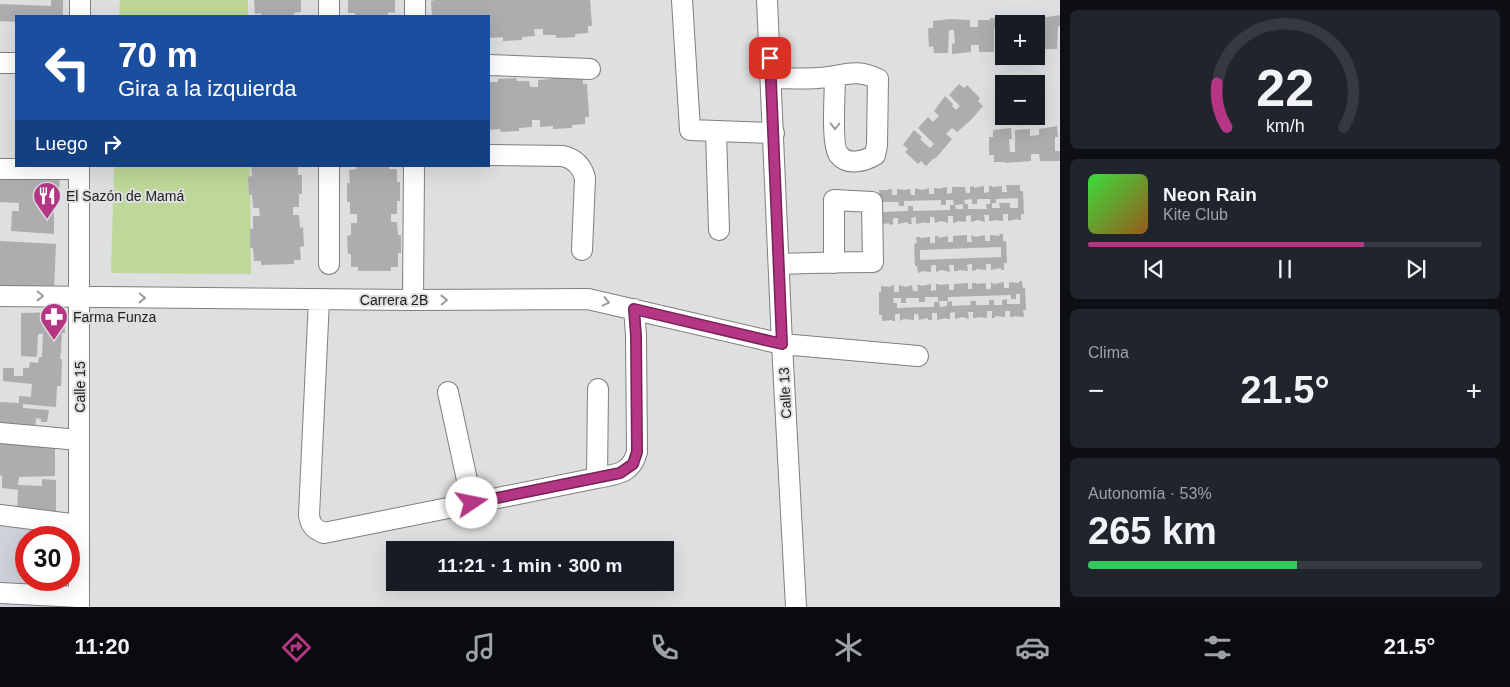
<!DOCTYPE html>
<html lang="es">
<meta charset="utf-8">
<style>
:root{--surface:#171b24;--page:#20242c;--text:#f1f3f6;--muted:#9ea1a6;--line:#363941;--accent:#b43684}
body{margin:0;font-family:Helvetica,sans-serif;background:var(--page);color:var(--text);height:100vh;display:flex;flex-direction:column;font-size:19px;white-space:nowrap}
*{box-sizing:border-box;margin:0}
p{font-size:16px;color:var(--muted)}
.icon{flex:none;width:28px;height:28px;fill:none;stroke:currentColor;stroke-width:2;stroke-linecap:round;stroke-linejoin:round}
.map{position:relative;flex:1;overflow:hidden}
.drawer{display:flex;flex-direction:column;gap:10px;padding:10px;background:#0d0f14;width:450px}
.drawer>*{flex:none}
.hud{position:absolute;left:15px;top:15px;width:475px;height:152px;border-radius:0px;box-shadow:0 5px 20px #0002;background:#1a4fa0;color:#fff;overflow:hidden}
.fabs{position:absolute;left:995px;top:15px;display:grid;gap:10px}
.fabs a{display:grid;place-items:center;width:50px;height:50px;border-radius:0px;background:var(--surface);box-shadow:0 5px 20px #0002;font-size:25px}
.speed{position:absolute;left:15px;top:526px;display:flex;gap:10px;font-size:25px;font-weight:700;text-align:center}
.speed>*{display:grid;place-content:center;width:65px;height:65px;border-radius:50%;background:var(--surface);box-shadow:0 5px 20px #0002;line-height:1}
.speed .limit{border:8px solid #d22;background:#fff;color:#111}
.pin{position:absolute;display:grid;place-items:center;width:42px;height:42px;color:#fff;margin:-21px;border-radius:10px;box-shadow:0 2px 8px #0006}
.me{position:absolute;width:55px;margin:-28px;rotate:79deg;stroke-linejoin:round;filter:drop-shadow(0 0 4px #0008)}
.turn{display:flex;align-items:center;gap:18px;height:105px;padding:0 20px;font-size:22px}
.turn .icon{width:65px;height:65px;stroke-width:2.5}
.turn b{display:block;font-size:35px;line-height:42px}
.then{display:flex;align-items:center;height:48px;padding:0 20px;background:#0003;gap:10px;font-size:19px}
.big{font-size:38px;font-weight:600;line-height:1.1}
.drawer .widget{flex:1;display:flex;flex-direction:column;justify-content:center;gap:8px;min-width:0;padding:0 18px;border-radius:8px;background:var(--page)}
.drawer .dial{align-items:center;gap:0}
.dial svg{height:130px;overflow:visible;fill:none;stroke:var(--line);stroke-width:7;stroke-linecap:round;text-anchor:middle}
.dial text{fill:var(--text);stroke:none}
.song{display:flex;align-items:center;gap:15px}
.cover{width:60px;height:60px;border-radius:8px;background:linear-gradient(135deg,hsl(120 70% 55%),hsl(30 70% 35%))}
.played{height:5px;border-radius:2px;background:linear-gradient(90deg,var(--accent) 70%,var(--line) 70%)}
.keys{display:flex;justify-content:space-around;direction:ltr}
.heat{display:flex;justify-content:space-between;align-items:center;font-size:28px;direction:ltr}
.charge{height:8px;border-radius:4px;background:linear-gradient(90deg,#34c759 53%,var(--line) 0)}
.trip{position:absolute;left:386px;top:541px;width:288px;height:50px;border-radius:0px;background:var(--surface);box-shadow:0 5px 20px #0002;font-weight:600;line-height:50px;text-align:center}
.tab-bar{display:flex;height:80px;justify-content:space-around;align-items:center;background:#090b0e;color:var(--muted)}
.tab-bar .icon{width:35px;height:35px}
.tab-bar .current{color:var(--accent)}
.tab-bar b{font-size:22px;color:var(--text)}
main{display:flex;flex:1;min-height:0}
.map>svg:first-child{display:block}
.built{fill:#d0d2db}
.green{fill:#bed899}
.building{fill:#adadaf;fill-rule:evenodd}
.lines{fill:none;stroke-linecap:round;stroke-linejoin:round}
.minor-casing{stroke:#7f7f80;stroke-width:22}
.minor{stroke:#fff;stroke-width:20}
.oneway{stroke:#9b9b9b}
.route-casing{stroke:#752356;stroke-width:12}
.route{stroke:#b43684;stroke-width:9}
.labels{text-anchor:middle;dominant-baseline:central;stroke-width:4;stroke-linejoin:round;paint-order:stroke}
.poi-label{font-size:14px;fill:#202021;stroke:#dedfe1;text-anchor:start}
.street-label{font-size:14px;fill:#202021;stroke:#dedfe1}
</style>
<main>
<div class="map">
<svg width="1060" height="607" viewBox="0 0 1060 607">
<rect width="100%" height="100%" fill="#dedfe1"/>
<path class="built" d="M0,516L54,520V537L26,538V580H55V607H0Z"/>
<path class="green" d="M120,0H248V16H119Z
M114,166H250L251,274L111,273Z"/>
<path class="building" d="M51,0H63V16H16V22L0,21V4L51,6Z
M254,0H301V12L294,13V16H261V13L255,14Z
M348,0H395V13L388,12V16H355V13H348Z
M435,0H590L592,26H588V33L575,34V37L556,38V35H543V29H534L535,36L522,37V40L503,41V37L490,38L489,16H432L431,1Z
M1060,15V26H1058L1057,49H1042V43H1038L1037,25L1041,24V18Z
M990,18L1015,19L1016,24H1004V53H998V42H1000V29H994V52H979V45H971V52L952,54V44L955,43L954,30H949L948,53H934L933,46L929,47L928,28H933V21L951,19L970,20V27H978V20H990Z
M550,76L583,77V84H587L589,117H585V124L572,125V128L553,129V126L540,127V120H532V127L519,128V131L501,132L500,129L489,130V82H498V79L516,78L517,81H529L530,87H538V80L551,79Z
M959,84L964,88L967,85L980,98L978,101L983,106L971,120L957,132L952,128L946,134L952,139L935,159L934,158L926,166L921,161L918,164L905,152L908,149L903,145L914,130L922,137L920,139L930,148L934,144L918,128L928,117L933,122L939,116L934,111L945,96L953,104L952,106L956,110L960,106L949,95Z
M1057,126L1058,137H1055V151H1060V161H1040L1039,154H1031V161L1005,163V162H994V155H989V137H993V130L1011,128L1012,139H1009L1010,152H1015V130L1030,129V136L1039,135V129Z
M251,166H298V175H302V194H299V207H293V215H299L300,228L303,227L304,246L300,247L301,260H294V264L261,265V261H254L253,248H250V229H253V216H260L259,208H253L252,195H249L248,177L252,176Z
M356,166H389V169H397V182H400V201H397V214H391V222H397L398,235H401V253H398V267H391V271H358V267H351V254H348L347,236L351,235V223H357V214H350V202H347V183H350L349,170L357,169Z
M0,171L60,174L59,193H54V234L11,231L12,211H19V203L0,202Z
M1006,185H1020V191H1023L1024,214H1021V220H1018V219L1008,221V214H1003V221L993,220V221H989V215H984L985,222L978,220L971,222V215L966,216V222L957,221V222L953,223V216H948V223L941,221L935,223L934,217H930V223H926V222L916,224V217L911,218L912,224H908V222L898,224V218H893V224L890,225L889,223L880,225L879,190H889L888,189H892V195H897V189L907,190V189H910L911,195H915V188L922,190L929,188V194H934V188H937V189L947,187V194L952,193V187H965L966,193H970V187L974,186V188L984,186V193L989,192V186H992V187L1002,186V192H1007ZM1018,198V208H1010V203H999L1000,208H992V203H996V199ZM972,199V204H977V199H990V204H986L987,209H968V204H963V209H956L955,205L965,204L964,200ZM941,200V205H946V200H953L954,205H950V210L913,211V206H908V211L882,212V202H898L899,206H904V201Z
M999,234H1003V241H1006L1007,263H1004V270H1001V268L991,270V264H986V270L976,269V270L972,271V264H970L967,265L968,271L958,270V271H954V265H949L950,272L942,270L936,272V265H933L931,266V272L921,271V272L918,273L917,266H915L914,244L917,243L916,237H920V238L930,237V243H935V236H938L939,238L948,236V242H953V236L967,235V242H972L971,235L975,237L985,235V241H990V235L1000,236ZM1001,247V257L920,260V250Z
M0,241L56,244L54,292L0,289Z
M1019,281H1022L1023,288H1025L1026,310H1023L1024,317L1014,316V317H1010V311H1005V317L995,316V318H992V311H987V318L977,317V318H973V312H968L969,319L962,317L955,319V312L950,313V319H947L946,318L937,320V313H932V320H928V318L919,320L918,314H914V320L904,319L900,321V314H895V321H892V320L882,321V315H879V292H881V286L891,287V286L894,285V292H899V285L906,287L912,285L913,291H918L917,285H921V286L931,284V291L936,290V284H939L940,285L949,284V290H954V284L968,283V289H972V283H976V284L986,283V289H991V282L994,284L1004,282V288H1009V282L1019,283ZM1016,294H1020V304H1007V299L1002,300V305H994V300H989V305H976V301H970L971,305L952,306V301L947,302V306L940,307L939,301H948V297L1011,295V299H1016ZM925,297H938V302H934V307H925L897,308V303H894L893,298H901V303H906V298H919V302H925Z
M64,312L65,333H62L61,351L60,359H62L61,386H57L56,407L23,404V408L49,410L47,422H41V419L36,418L35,433L0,429V402L19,403V396L31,397L32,384L3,381V368H14V376H23V368H29L30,362L38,363L39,357H42L43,334H38L37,357L21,356V313Z
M0,440L55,446V476L19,477L18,485L42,486V479L56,480V516L17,511L18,490L2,488V476L0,475Z"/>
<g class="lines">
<defs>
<path id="minor" d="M682,0L690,130L774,133
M767,0L782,344L796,607
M80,16V0
M329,16V0
M415,16V0
M0,63H16
M489,65L590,69
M771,78C787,78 803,79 818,78C843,77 854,67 878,79L877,145L875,155C865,161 848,166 839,155C831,146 835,92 835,77
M716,132L719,230
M489,155L563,156C575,159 582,166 585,178L582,250
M329,166V264
M0,169H79
M779,264C810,263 841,262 873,262L872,202L834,200V263
M0,296L413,300L588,299L782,344L918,356
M319,299L309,515C310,525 315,530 324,533L597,478C617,474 631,474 637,452L636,335L634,309
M413,300L414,166
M448,392L472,503
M0,433L79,440
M597,478L598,389
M0,515L79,525
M0,593L79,597
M79,607V166"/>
</defs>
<use href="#minor" class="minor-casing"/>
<use href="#minor" class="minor"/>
</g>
<defs><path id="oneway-chevron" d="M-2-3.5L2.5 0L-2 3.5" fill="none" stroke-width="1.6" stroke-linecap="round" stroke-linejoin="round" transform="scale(1.25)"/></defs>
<g class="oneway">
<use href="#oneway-chevron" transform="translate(835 126) rotate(91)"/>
<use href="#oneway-chevron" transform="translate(40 296) rotate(1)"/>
<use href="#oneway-chevron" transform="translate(142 298) rotate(1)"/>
<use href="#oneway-chevron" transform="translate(444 300) rotate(-1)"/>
<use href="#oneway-chevron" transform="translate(606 302) rotate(13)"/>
</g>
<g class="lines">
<defs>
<path id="route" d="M472,503L620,473L633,464L637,452L636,336L634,309L782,344L770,58"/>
</defs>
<use href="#route" class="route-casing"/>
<use href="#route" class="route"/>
</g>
<defs>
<symbol id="restaurant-pin" viewBox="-11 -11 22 30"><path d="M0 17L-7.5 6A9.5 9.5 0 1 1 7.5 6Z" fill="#b43684" stroke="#dedfe1"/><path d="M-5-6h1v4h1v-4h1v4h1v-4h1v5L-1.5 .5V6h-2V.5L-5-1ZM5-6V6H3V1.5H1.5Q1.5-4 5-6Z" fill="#fff"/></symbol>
<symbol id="pharmacy-pin" viewBox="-11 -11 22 30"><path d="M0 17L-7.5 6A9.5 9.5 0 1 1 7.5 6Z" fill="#b43684" stroke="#dedfe1"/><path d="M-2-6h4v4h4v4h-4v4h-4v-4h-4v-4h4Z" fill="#fff"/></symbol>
</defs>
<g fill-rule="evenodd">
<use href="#restaurant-pin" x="31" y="180" width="32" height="43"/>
<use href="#pharmacy-pin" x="38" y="301" width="32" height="43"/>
</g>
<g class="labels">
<g class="poi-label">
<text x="66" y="196">El Sazón de Mamá</text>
<text x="73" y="317">Farma Funza</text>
</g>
<g class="street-label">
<text x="394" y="300">Carrera 2B</text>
<text transform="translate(80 387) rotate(-90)">Calle 15</text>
<text transform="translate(785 393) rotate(-93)">Calle 13</text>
</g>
</g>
</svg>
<div class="fabs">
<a>+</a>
<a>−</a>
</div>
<div class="speed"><div class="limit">30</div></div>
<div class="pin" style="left:770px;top:58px;background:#d93025"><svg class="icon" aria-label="arrive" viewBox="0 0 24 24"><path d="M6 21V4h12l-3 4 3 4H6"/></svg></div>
<svg class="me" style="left:472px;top:503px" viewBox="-20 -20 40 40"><circle r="19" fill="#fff"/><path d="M0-13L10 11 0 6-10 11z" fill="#b43684"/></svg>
<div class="trip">11:21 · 1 min · 300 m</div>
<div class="hud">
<div class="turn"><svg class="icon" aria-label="left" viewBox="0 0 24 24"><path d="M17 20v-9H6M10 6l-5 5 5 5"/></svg><div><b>70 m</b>Gira a la izquierda</div></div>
<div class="then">Luego<svg class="icon" aria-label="right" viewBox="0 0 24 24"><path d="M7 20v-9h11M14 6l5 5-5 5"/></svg></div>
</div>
</div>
<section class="drawer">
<div class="widget dial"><svg viewBox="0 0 100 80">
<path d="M14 69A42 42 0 1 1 86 69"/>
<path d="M14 69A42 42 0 0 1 8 42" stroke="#b43684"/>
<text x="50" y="56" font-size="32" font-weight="700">22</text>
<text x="50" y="72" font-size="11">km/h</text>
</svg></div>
<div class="widget">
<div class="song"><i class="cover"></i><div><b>Neon Rain</b><p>Kite Club</p></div></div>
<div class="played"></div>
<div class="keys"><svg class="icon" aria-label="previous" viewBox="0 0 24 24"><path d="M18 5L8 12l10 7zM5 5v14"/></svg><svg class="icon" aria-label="pause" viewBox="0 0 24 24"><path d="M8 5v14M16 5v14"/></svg><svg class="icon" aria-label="next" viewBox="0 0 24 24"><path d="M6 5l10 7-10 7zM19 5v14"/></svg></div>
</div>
<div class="widget"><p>Clima</p>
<div class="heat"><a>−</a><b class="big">21.5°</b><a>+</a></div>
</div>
<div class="widget"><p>Autonomía · 53%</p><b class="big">265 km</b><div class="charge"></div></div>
</section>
</main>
<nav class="tab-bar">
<b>11:20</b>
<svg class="icon current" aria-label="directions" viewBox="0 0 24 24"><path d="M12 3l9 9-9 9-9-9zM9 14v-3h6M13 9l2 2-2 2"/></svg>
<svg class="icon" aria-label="music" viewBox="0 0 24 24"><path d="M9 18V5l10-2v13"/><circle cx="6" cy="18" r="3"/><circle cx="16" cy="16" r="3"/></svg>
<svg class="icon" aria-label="phone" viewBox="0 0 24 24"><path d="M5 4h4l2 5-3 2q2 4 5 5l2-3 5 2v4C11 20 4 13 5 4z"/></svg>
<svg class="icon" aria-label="climate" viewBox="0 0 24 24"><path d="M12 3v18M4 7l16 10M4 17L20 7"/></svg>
<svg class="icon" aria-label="car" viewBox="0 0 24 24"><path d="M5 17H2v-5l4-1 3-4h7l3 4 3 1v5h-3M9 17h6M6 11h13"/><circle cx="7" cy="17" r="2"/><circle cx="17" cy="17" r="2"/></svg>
<svg class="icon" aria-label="filters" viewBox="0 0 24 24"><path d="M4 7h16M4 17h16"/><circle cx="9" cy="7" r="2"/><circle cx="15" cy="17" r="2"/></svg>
<b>21.5°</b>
</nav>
